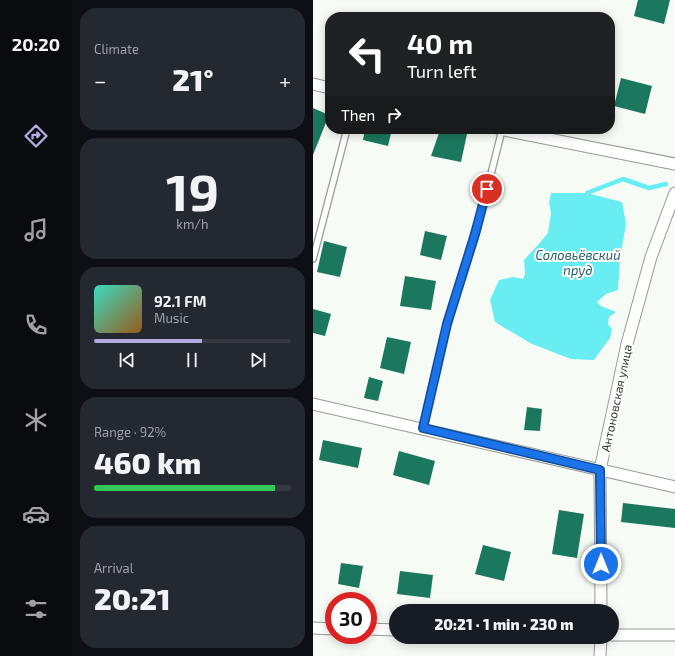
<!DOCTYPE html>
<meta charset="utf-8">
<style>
:root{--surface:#171b24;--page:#242831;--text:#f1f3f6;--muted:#9ea1a6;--line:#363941;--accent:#b4aae2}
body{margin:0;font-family:"Exo 2",sans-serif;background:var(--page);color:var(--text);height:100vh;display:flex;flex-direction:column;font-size:15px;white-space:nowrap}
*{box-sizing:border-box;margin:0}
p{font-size:13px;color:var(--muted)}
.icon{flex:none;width:22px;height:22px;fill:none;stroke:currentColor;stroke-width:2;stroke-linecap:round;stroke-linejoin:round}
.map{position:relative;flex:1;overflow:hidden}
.drawer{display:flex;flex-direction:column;gap:8px;padding:8px;background:#0d0f14;width:241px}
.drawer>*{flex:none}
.banner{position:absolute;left:12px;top:12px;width:290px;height:122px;border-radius:16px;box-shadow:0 2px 10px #0003;background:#202124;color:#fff;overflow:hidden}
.speed{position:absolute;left:12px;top:592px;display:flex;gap:8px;font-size:20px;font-weight:700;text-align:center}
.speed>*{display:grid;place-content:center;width:52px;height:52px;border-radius:50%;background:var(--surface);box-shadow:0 2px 10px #0003;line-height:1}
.speed .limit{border:6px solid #d22;background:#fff;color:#111}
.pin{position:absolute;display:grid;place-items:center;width:34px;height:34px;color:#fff;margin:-17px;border:2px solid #fff;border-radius:50%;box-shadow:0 1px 4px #0007}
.me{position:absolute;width:44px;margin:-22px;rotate:0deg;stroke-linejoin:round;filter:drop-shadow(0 0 3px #0008)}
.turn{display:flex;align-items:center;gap:14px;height:84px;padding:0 16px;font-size:18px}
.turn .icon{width:52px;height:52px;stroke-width:2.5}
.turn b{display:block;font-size:28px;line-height:34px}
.then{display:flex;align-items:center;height:38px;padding:0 16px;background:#0003;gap:8px;font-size:15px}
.big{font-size:30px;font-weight:800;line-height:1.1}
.drawer .widget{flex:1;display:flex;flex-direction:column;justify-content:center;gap:6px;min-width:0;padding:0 14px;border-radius:16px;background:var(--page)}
.drawer .dial{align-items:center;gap:0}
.dial b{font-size:52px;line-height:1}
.song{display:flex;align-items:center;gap:12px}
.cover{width:48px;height:48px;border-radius:6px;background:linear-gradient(135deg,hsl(170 70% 55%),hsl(30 70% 35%))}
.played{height:4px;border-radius:2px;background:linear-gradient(90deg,var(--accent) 55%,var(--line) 55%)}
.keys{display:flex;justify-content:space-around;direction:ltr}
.heat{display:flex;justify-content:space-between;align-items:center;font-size:22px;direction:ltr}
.charge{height:6px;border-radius:3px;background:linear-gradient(90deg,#34c759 92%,var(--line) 0)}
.trip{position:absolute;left:76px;top:604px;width:230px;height:40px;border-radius:20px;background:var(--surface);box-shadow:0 2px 10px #0003;font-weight:800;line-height:40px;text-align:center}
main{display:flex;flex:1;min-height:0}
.tab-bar{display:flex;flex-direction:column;width:72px;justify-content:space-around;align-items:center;background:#090b0e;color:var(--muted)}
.tab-bar .icon{width:28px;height:28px}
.tab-bar .current{color:var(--accent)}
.tab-bar b{font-size:18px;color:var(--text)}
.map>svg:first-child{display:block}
.water{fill:#67edf2}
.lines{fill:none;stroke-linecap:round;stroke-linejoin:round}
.stream{stroke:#67edf2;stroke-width:4.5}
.building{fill:#1b775d}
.service-casing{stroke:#969b95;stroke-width:8}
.minor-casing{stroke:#969b95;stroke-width:13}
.service{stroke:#fff;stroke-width:5.5}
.minor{stroke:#fff;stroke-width:11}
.route-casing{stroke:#114b97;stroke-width:10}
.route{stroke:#1a73e8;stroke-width:7}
.labels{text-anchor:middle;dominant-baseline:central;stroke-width:4;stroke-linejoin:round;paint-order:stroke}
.street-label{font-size:12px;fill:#343533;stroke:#fff}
.water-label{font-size:13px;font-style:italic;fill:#265e60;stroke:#fff}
</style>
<main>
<nav class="tab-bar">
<b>20:20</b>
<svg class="icon current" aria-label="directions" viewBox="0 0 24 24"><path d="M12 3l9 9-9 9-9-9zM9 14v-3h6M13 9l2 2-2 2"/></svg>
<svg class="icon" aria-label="music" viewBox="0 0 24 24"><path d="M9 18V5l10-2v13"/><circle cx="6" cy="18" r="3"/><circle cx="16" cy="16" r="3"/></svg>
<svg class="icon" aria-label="phone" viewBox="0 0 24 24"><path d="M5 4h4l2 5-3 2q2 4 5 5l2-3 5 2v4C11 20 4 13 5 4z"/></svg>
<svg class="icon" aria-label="climate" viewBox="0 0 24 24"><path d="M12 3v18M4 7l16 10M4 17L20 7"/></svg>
<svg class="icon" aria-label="car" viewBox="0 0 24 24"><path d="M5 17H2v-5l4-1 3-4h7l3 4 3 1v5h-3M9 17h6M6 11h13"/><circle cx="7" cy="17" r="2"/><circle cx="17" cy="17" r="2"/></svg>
<svg class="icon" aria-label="filters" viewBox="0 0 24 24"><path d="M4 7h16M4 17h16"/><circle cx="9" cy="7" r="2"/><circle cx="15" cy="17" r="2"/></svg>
</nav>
<section class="drawer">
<div class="widget"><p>Climate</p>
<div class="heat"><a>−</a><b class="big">21°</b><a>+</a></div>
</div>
<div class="widget dial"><b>19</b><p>km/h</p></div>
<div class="widget">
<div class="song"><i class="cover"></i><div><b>92.1 FM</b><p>Music</p></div></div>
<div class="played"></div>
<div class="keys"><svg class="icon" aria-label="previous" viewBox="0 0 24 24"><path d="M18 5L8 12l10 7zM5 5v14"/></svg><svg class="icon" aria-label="pause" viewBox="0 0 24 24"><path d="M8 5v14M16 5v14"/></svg><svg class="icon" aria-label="next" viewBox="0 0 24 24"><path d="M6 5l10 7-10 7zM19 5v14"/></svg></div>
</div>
<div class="widget"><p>Range · 92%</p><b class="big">460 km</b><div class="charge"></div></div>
<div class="widget"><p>Arrival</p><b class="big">20:21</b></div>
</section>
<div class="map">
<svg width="362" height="656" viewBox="0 0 362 656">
<rect width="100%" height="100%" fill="#f6fbf5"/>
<path class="water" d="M238,193H274L309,202L313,224L307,258L305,290L293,294L284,302L288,306L303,312L296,317L295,324L299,329L297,338L281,360L258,359L219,344L182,322L177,300L186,280L200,277L210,279L212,274L211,260L224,246L235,233L238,213L236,203Z"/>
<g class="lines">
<path class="stream" d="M274,193L310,179L336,188L353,184"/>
</g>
<path class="building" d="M325,0H357L351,24L321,16Z
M308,78L339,86L332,114L301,106Z
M0,108L16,115L0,155Z
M52,129H79L75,146L50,140Z
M126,133L154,134L148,162L118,156Z
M112,231L134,236L128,260L107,255Z
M11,241L34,247L27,277L4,272Z
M92,276L123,281L118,310L87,306Z
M0,309L18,314L12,336L0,333Z
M74,337L98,342L91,374L67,368Z
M56,377L70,381L65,401L51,398Z
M214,407L229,409L227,431L211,430Z
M10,440L49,448L45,468L6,460Z
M86,451L122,461L116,485L80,475Z
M310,503L362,509V528L308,522Z
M246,510L271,514L264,558L239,554Z
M170,545L198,552L191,581L162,574Z
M28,563L50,566L46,588L25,584Z
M87,571L120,575L117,598L84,594Z"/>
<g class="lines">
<defs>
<path id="service" d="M0,259L34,129
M110,428L134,324L163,234L189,130"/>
<path id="minor" d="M0,84L17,88
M186,129L362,164
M0,404C121,431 241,460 362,487
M288,611L287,470L314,344L338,257L362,193
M0,628L21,629
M55,629L83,630
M299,635H362
M287,656L288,637"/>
</defs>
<use href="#service" class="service-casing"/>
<use href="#minor" class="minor-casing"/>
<use href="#service" class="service"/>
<use href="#minor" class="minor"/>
</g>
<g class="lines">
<defs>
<path id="route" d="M174,189L162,234L134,324L110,428L287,470L288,564"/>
</defs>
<use href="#route" class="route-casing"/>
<use href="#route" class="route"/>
</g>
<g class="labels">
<g class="street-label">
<text transform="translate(303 398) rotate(-78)">Антоновская улица</text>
</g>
<g class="water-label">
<text x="265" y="255">Соловьёвский<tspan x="265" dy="15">пруд</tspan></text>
</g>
</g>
</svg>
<div class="speed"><div class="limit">30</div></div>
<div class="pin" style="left:174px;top:189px;background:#d93025"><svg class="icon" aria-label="arrive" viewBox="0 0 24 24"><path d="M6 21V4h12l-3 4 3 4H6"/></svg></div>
<svg class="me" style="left:288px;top:564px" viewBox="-20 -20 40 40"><circle r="17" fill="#1a73e8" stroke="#fff" stroke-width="3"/><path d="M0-11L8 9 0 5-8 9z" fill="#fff"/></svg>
<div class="trip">20:21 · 1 min · 230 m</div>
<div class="banner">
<div class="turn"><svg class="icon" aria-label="left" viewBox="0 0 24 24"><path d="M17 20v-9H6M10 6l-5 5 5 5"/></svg><div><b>40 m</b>Turn left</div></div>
<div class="then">Then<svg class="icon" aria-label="right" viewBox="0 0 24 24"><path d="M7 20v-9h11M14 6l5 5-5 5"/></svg></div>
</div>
</div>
</main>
